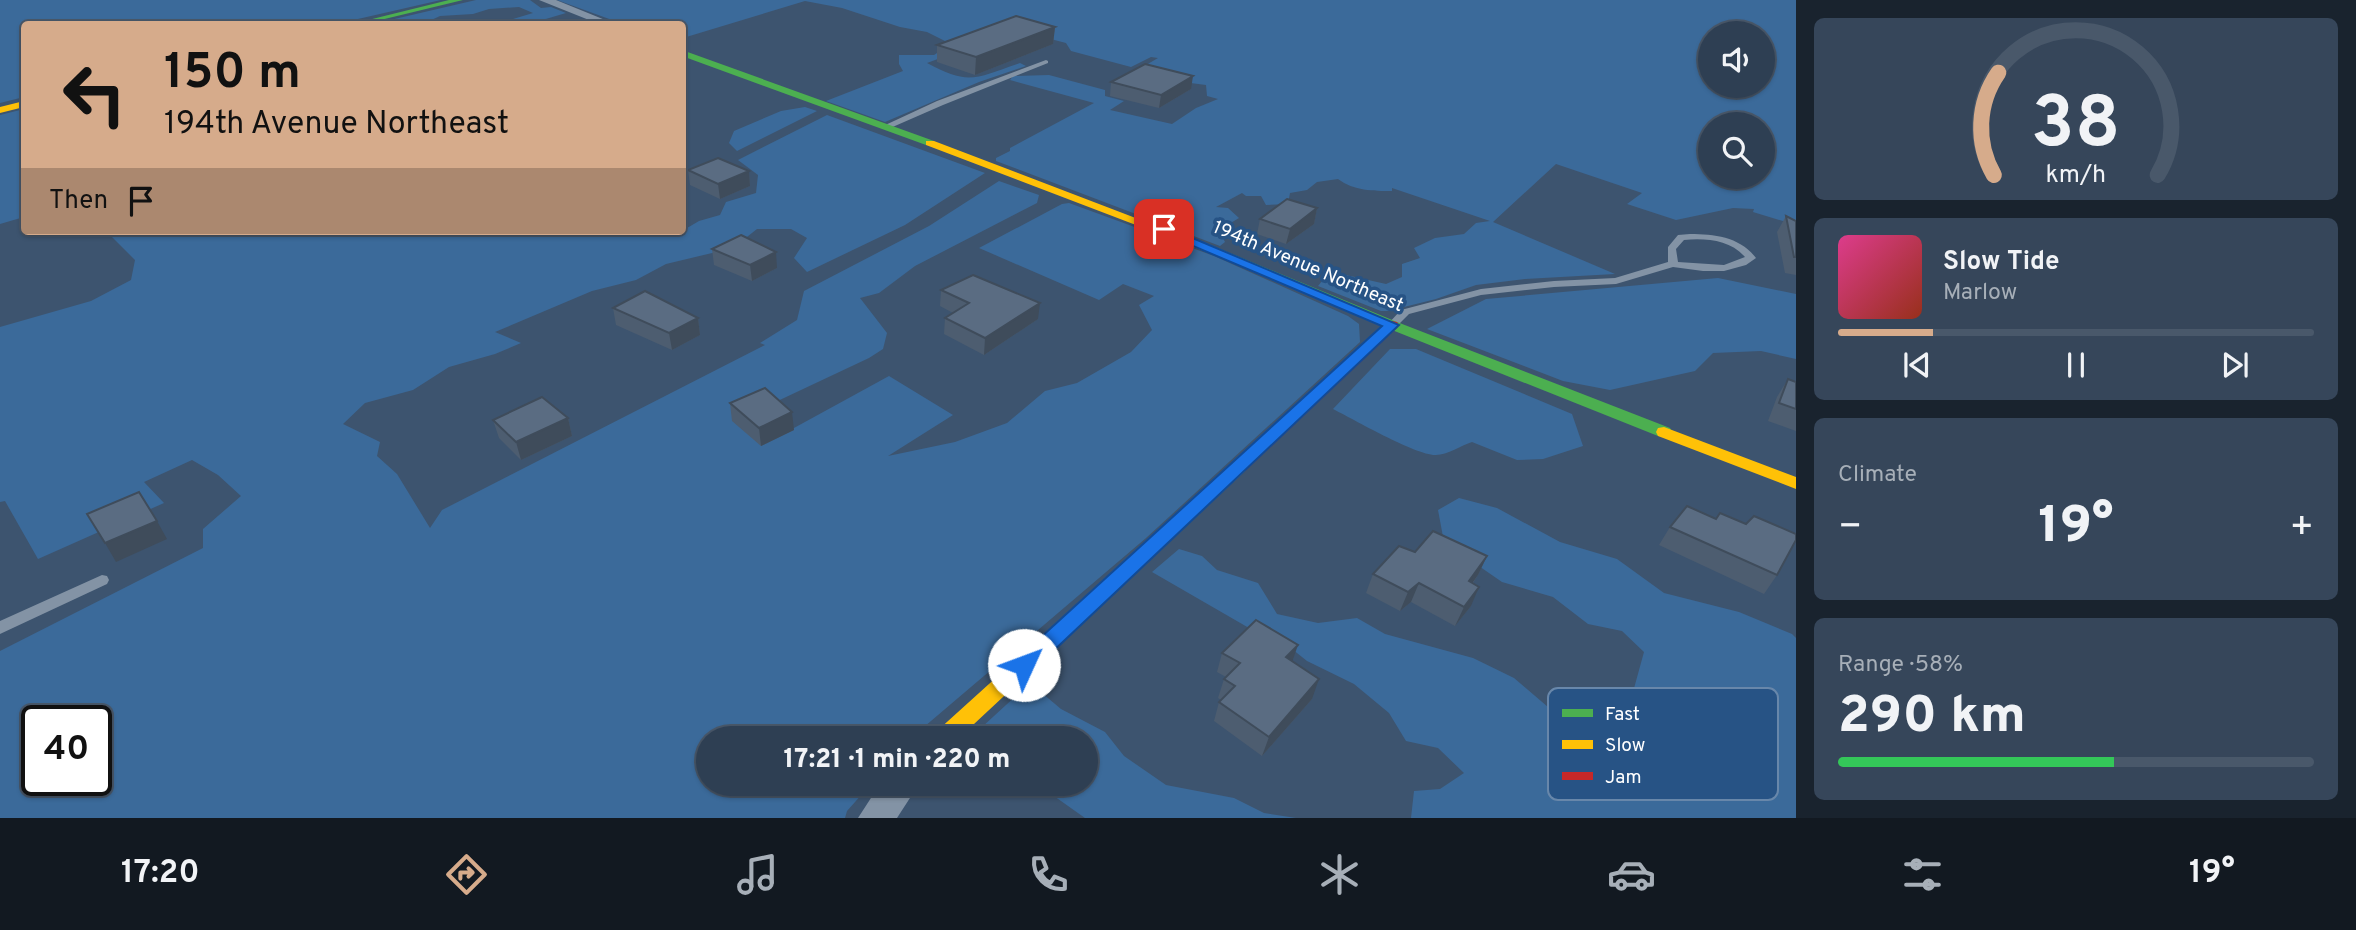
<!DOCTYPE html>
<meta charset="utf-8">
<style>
:root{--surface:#2e3f53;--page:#36465a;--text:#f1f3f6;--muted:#a7afb8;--line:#49586a;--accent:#d6ab8b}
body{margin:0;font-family:Overpass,sans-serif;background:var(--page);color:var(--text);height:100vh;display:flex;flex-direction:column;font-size:26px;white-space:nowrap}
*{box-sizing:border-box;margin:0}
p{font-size:23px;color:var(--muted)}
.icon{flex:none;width:38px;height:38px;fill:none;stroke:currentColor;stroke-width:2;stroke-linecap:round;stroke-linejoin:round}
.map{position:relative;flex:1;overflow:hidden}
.sheet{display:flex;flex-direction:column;gap:18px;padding:18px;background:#19232e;width:560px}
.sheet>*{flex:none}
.top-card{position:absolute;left:21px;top:21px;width:665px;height:214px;border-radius:7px;box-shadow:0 2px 5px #0004,0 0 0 2px var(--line);background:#d6ab8b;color:#111;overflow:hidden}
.fabs{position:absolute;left:1698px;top:21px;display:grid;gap:14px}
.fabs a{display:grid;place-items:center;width:77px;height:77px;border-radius:50%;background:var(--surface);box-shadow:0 2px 5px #0004,0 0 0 2px var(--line);font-size:35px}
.speed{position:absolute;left:21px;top:705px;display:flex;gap:14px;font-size:35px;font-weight:700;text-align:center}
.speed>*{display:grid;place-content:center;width:91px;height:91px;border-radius:50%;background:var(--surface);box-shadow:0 2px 5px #0004,0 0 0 2px var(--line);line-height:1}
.speed .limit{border:4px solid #111;border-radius:10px;background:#fff;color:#111}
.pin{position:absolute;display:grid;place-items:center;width:60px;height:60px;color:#fff;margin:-30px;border-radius:14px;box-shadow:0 4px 10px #0006}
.me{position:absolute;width:77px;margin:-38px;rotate:47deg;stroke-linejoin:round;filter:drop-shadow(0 0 5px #0008)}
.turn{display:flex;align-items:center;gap:24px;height:147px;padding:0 28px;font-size:32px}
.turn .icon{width:91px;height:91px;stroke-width:2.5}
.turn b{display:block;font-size:49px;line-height:60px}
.then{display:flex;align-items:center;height:66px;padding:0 28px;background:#0003;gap:14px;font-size:26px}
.big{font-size:52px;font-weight:800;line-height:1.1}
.sheet .tile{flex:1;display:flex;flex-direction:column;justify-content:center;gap:10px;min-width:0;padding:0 24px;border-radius:10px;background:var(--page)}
.sheet .dial{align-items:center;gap:0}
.dial svg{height:182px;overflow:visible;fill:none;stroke:var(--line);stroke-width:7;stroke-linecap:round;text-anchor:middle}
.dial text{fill:var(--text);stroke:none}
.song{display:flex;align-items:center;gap:21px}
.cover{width:84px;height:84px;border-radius:10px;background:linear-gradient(135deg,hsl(330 70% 55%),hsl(10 70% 35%))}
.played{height:7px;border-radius:4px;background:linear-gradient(90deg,var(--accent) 20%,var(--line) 20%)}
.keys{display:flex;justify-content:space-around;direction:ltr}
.heat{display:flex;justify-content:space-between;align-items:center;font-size:38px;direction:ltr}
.charge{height:10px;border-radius:5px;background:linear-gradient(90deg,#34c759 58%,var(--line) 0)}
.trip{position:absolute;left:696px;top:726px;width:402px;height:70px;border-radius:35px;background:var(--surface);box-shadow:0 2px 5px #0004,0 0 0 2px var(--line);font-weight:800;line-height:70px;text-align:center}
.menu{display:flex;height:112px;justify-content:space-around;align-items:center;background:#121921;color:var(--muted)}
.menu .icon{width:49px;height:49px}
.menu .selected{color:var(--accent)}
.menu b{font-size:32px;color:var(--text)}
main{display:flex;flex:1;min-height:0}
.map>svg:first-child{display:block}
.green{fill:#3b6a9a;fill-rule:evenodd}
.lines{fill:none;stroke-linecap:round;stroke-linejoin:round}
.lane{fill:#8393a5;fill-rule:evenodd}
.street{fill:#8393a5;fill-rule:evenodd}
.fast{fill:#4caf50;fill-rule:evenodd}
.slow{fill:#ffc107;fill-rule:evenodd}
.jam{fill:#c62828;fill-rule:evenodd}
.wall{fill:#4d5d70}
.shaded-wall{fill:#3f4c5b}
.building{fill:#5a6c82;stroke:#3f4c5b;stroke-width:2}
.route{fill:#1a73e8;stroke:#114b97;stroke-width:2}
.labels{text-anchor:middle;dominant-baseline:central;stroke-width:7;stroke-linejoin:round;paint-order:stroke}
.street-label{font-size:19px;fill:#fff;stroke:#275385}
.key{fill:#275385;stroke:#6887aa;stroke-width:2}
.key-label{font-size:19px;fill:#fff}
</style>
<main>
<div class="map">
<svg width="1796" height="818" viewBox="0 0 1796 818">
<rect width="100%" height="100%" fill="#3d546f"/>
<path class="green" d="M0,0H441L336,24H24V97L0,103Z
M476,0H530L541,8L551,7L566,13L529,24H496L533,13L519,7L489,9L473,14L440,16L423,24H373Z
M557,0H1796V225L1753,212L1754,209L1733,208L1676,220L1627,204L1642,193L1556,164L1493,222L1615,274L1525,279L1476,285L1436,299L1388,311H1381L1318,286L1326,276L1346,275L1386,284L1402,277V264L1420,258L1414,248L1435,238L1464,234L1476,223L1490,221L1392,188V191C1373,191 1354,191 1338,179L1317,182L1307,190L1290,193L1288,204L1266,205L1261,196H1246L1242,193L1216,207L1228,208L1239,218L1219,230L1225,242L1220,246L996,161V158L1010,151V148L1094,103L1010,80L1013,76L1049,75L1105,90V96L1124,101L1110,110L1172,124L1196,108L1218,99L1207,96L1206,85L1129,75L1158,58L1151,57L1131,67L1071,51L1066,43L1016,30L927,63C969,86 976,78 1020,63L1026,66L979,82L885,122L826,101L903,71L899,64V55H934L951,44L927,32L900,27L842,8L805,1L683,38L682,24H623ZM1710,33H1762V86H1710ZM1710,124H1762V177H1710Z
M805,107L817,111L737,151L729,143L734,131L781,111Z
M24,109V217L0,224V115Z
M827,115L985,173L905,225L807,272L794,258L807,238L791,229H757L733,248L666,264L636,280L592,291L495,332L521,343L495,354L449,367L413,390L365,403L343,424L380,442L377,456L397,474L430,528L442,510L765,345L760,343L797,320L804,291L929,226L999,181L1039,195L1037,203L915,266L879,293L860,298L887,333L883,349L869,358L767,406L761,446L889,376L953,415L888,456L955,442L1007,423L1045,391L1077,383L1131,352L1152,330L1139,305L1154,296L1123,284L1099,300L979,248L1062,204L1069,203L1214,256L1348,316L1359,324L1360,342L1146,538L911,738H709V784H871L847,811L845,818H0V651L203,548V529L241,496L218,475L192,460L144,482L164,503L38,559L5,501L0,502V327L91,301L131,280L135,260L106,231H682L699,221L720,215L726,202L756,193L758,175L738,160ZM37,721H96V780H37Z
M1718,278L1796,294V359L1761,351L1713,353L1695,371L1610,390L1563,381L1427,329L1486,299Z
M1390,349H1416L1572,414L1583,446L1543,459L1517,460L1472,442C1462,445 1447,455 1436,455C1417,456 1353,419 1333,409Z
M1459,498L1497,508L1560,542L1617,559L1664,593L1739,612L1792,634L1796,638V818H1411L1414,791L1440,789L1464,773L1438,748L1406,741L1389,713L1354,684L1307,661L1277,637L1249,628L1152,572L1179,549L1202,556L1217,570L1258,583L1277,614L1318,623L1357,618L1385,634L1473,658L1514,678L1576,731L1606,751L1633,760L1648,736L1633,692L1644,652L1622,631L1588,624L1553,597L1502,582L1444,542L1438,510Z
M1030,683L1061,709L1105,732L1124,756L1166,785L1234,798L1264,813L1296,818H1085L1037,784H1087V738H970Z"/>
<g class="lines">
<path class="lane" d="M1046,60L1048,61V63L943,105L888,129L881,127L937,101Z
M1690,234C1715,234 1740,237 1756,258L1746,265L1724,271H1703L1673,267L1616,284L1554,287L1481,295L1409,314L1396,327L1392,328L1387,325L1401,310L1481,289L1554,281L1615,278L1668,262V247L1678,235ZM1684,240C1706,238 1730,240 1745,257L1724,265L1678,262L1676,249Z
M102,575L107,576L109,580L107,584L0,634V621Z"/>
<path class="street" d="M539,0H556L615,24H599Z
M880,784H919L897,818H858Z"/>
<path class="fast" d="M449,0H463L364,24H352Z
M682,50L934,141L935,143L926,145L682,56Z
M1208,244L1397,322L1670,428L1672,432L1664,437L1658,436L1387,328L1204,251L1202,248Z"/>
<path class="slow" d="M24,101V107L0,113V107Z
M926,141H934L1214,248L1208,252L1204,251L926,145Z
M1664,427L1796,477V489L1658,436L1656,432L1658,428Z
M1239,462L1247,467L1245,471L959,738H934L937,731L1233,463Z"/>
<path class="jam" d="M1392,321L1397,322L1399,325L1397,328L1245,471H1233L1231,467L1233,463L1387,322Z"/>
</g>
<path class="wall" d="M1055,27L1053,44L975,75L937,62V45Z
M1111,82L1191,89L1159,108L1110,96Z
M688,170L749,171L750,186L720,199L690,185Z
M1317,208L1314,224L1286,244L1257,234L1260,219Z
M1786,216L1796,221V275L1785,273L1777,232Z
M712,249L777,268L752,281L714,265Z
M941,290L1038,319L984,355L944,334L945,318L953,313L940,306Z
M613,308L698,318L700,335L672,350L616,325Z
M1788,379L1796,382V431L1768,421L1777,397Z
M730,403L794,430L761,446L732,421Z
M568,418L572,436L521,460L499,438L493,420Z
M1670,527L1777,575L1764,594L1659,545Z
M1415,552L1487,556L1478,575L1473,583L1471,606L1455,626L1411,602L1400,611L1366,593L1373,574Z
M1222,653L1292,662L1312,699L1262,756L1214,721L1219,702L1221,700L1218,698L1224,679L1226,677L1217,672Z"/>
<path class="shaded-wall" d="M1055,27L1053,44L975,75L976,57Z
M1193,76L1191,89L1159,108L1161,95Z
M749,171L750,186L720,199L718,184Z
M1317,208L1314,224L1286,244L1290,229Z
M776,252L777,268L752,281L750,265Z
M1040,303L1038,319L984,355L985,338Z
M698,318L700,335L672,350L669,333Z
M792,412L794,430L761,446L759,428Z
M568,418L572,436L521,460L516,442Z
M157,521L167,539L116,562L105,543Z
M1487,556L1478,575L1460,600L1469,581Z
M1419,583L1411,602L1400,611L1408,592Z
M1479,587L1471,606L1455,626L1464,607Z
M1298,645L1291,665L1286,657Z
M1319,679L1312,699L1262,756L1269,737Z"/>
<path class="building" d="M1016,16L1055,27L976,57L937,45Z
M1145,64L1193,76L1161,95L1111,82Z
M718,158L749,171L718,184L688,170Z
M1287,199L1317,208L1290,229L1260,219Z
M1786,216L1796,221V257H1794Z
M741,235L776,252L750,265L712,249Z
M973,275L1040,303L985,338L945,318L969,303L941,290Z
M645,291L698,318L669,333L613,308Z
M1788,379L1796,382V409L1779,403Z
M765,388L792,412L759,428L730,403Z
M542,397L568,418L516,442L493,420Z
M139,492L157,521L105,543L87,514Z
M1687,506L1716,519L1720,513L1746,524L1754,516L1796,534V540L1777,575L1670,527Z
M1433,531L1487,556L1469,581L1479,587L1464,607L1419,583L1408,592L1373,574L1399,546L1415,552Z
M1256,620L1298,645L1286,657L1319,679L1269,737L1219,702L1235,686L1224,679L1240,663L1222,653Z"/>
<path class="route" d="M1164,226L1399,325L1032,671L1024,673L1017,671L1014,665L1017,659L1382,326L1160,232L1158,229Z"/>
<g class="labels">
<g class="street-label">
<text transform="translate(1308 267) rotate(23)">194th Avenue Northeast</text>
</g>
</g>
<rect x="1548" y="688" width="230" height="112" rx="10" class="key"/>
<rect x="1562" y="709" width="31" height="8" fill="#4caf50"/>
<rect x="1562" y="740" width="31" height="9" fill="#ffc107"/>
<rect x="1562" y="772" width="31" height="8" fill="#c62828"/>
<g class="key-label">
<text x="1605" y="720">Fast</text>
<text x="1605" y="751">Slow</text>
<text x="1605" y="783">Jam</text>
</g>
</svg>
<div class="fabs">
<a><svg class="icon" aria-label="sound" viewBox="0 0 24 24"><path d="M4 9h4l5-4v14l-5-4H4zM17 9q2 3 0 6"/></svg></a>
<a><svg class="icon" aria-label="search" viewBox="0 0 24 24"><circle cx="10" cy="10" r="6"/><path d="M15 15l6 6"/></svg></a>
</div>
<div class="speed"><div class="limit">40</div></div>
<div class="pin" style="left:1164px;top:229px;background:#d93025"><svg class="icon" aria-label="arrive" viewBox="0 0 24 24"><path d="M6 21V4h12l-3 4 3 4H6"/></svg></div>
<svg class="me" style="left:1024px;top:665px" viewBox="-20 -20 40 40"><circle r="19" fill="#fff"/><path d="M0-13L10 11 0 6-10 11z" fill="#1a73e8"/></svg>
<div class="trip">17:21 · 1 min · 220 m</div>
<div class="top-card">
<div class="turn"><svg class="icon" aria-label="left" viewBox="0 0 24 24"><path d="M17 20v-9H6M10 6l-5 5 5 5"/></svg><div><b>150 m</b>194th Avenue Northeast</div></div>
<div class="then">Then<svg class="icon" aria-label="arrive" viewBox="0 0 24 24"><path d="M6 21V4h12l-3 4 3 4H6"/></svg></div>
</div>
</div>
<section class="sheet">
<div class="tile dial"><svg viewBox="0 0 100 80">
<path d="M14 69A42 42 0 1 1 86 69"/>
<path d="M14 69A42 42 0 0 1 16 24" stroke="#d6ab8b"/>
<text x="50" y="56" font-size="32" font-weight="700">38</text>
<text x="50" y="72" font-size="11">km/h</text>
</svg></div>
<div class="tile">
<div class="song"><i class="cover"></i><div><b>Slow Tide</b><p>Marlow</p></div></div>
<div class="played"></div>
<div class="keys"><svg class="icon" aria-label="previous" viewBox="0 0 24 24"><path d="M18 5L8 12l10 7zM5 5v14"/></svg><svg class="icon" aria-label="pause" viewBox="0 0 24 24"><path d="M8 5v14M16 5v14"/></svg><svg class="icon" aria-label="next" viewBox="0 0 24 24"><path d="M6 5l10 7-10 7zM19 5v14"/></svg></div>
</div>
<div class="tile"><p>Climate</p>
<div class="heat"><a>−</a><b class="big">19°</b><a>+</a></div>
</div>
<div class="tile"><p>Range · 58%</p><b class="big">290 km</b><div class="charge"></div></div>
</section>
</main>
<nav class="menu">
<b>17:20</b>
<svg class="icon selected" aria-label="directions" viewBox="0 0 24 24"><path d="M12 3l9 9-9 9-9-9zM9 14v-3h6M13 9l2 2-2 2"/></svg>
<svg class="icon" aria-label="music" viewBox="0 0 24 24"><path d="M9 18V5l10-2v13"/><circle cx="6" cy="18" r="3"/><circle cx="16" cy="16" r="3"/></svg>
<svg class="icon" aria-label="phone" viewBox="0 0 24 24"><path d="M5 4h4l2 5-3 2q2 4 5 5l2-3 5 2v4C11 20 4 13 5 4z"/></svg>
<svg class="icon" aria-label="climate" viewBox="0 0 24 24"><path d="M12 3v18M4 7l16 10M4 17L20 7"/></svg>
<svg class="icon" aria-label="car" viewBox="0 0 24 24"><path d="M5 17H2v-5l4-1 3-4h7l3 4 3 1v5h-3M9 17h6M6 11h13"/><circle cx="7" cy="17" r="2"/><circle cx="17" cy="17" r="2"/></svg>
<svg class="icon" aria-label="filters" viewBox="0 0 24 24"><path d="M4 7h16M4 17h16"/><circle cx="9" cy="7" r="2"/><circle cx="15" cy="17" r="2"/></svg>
<b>19°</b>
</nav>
